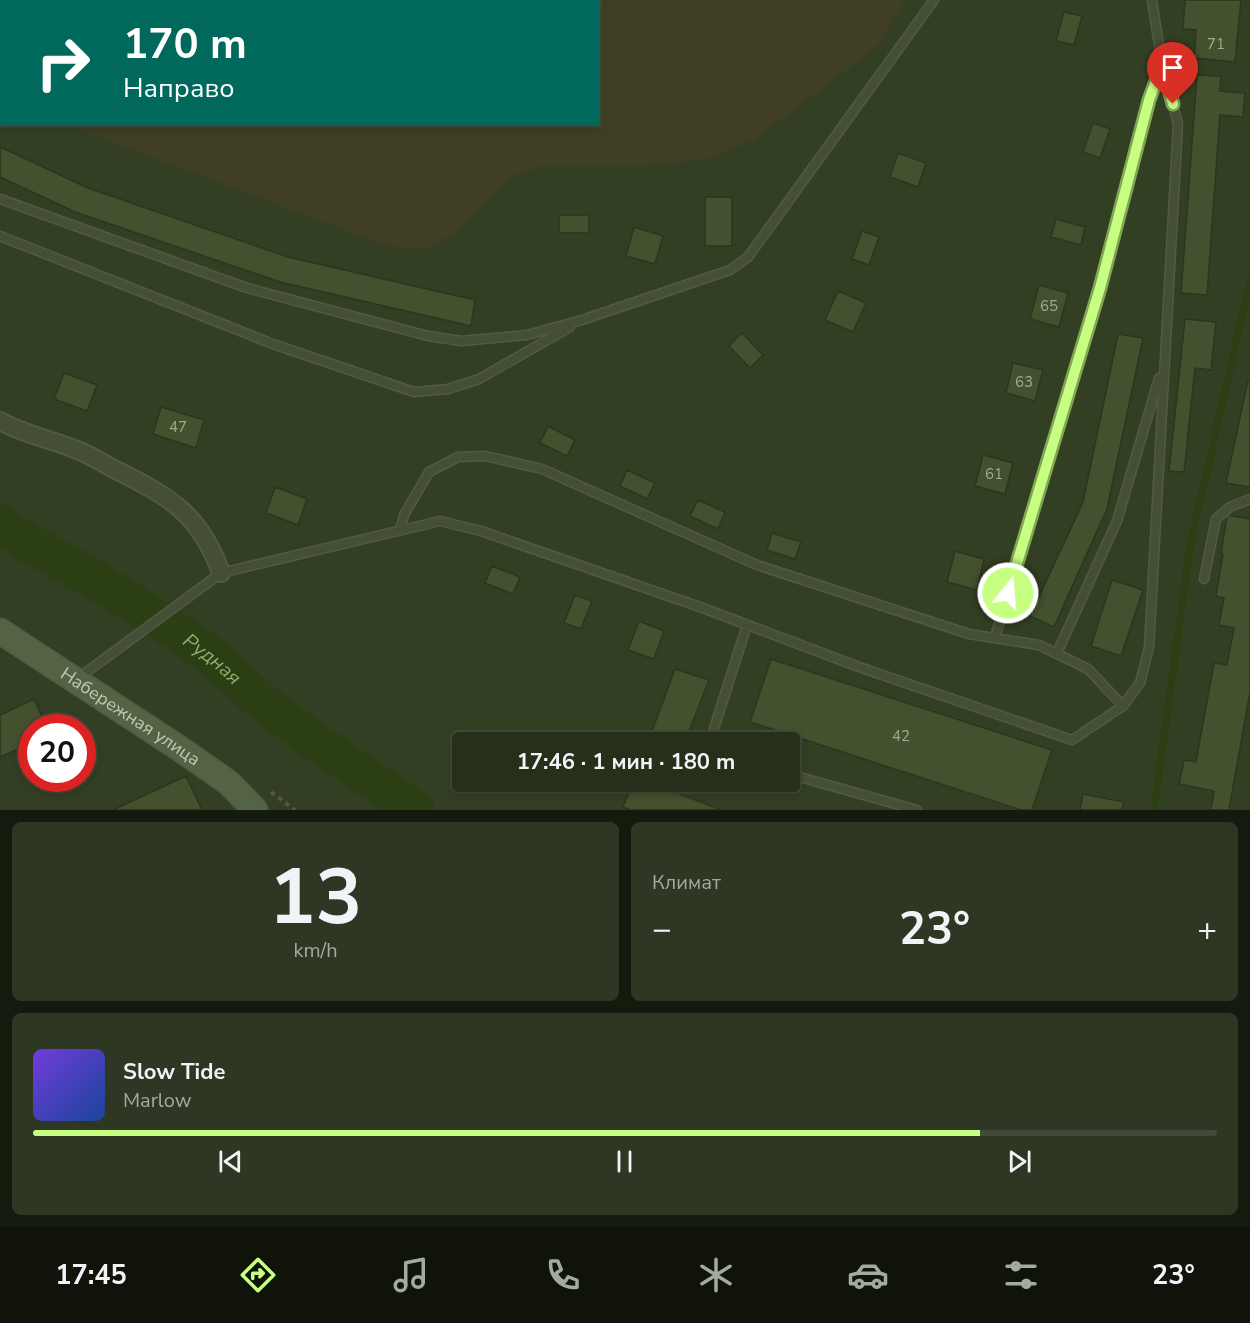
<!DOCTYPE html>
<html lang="ru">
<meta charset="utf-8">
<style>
:root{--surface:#262f1a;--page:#2e3723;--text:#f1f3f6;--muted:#a4a9a2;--line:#424a39;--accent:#c6ff82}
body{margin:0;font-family:"Nunito Sans",sans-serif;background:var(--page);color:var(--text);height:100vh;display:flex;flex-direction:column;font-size:22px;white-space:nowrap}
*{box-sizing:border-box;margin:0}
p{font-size:20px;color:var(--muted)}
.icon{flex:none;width:33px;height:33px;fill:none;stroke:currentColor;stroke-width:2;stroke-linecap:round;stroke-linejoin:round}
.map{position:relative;height:810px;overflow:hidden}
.side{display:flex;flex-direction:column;gap:12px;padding:12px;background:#151a0e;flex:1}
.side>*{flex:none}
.hud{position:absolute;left:0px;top:0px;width:600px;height:126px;box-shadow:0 3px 9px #0003,0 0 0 2px var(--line);background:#00695c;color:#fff;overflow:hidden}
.speed{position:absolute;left:18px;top:714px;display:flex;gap:12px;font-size:30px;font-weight:700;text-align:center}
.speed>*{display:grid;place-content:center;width:78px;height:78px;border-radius:50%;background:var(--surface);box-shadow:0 3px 9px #0003,0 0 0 2px var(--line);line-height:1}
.speed .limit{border:9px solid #d22;background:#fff;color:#111}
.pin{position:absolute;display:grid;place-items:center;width:51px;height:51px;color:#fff;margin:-62px -26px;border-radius:50% 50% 50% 0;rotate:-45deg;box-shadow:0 0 6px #0007}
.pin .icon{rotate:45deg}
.me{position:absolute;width:66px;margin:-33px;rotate:17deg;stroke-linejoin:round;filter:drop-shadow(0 0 4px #0008)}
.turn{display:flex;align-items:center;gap:21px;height:126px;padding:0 24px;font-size:27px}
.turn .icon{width:78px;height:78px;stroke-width:2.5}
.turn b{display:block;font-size:42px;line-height:51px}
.big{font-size:45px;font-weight:700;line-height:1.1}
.side .tile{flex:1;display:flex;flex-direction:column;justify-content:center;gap:9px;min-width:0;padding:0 21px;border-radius:9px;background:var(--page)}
.side .dial{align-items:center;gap:0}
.dial b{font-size:78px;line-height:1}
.song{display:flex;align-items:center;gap:18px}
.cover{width:72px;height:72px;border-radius:9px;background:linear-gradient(135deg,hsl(260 70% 55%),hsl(220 70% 35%))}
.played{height:6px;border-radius:3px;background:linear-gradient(90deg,var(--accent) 80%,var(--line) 80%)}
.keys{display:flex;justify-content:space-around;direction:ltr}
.heat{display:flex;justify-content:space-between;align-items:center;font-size:33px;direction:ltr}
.side .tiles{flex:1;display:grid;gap:12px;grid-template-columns:1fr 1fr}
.tile:last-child{grid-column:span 2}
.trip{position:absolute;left:452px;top:732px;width:348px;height:60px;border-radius:6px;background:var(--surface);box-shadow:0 3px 9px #0003,0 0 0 2px var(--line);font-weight:700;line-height:60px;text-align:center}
.dock{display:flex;height:96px;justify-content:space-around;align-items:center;background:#0f130a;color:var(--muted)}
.dock .icon{width:42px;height:42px}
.dock .on{color:var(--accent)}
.dock b{font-size:27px;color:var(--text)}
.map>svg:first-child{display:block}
.green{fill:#403f24}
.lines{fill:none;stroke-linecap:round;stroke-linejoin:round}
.stream{stroke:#2c3e14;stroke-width:7}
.river{stroke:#2c3e14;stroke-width:39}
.building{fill:#43512e;stroke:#2b361d;stroke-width:1.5}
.service-casing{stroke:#505b42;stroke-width:11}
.minor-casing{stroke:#505b42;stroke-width:20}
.secondary-casing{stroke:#505b42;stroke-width:27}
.path{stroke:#58563d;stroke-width:4;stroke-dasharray:4.5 4.5;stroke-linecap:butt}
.service{stroke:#444f36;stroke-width:8}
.minor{stroke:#444f36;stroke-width:16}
.secondary{stroke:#546344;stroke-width:24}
.route-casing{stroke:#81a654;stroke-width:15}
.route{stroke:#c6ff82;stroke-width:10}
.labels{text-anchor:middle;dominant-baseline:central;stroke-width:6;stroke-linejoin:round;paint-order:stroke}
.number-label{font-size:15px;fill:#9fab90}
.street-label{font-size:18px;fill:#bfcab2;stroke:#29341b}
.water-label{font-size:20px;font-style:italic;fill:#90ac68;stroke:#29341b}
</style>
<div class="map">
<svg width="1250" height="810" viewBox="0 0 1250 810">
<rect width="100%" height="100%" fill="#333f22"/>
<path class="green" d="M0,0H905L879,45L755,139L713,158L651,166H542L509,177L456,232L426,249L387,246L66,125L598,124V2H2L1,100Z"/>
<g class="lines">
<path class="stream" d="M1154,810L1190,546L1250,281"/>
<path class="river" id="s1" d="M0,524L28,543L89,576L182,635L217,661L260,700L313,740L415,810"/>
</g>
<path class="building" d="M1185,0H1241L1235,62L1194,58L1196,30L1183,29Z
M1064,12L1082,16L1074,45L1056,41Z
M1197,75L1221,76L1220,91L1245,93L1243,117L1220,115L1207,295L1181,293Z
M1093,123L1110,129L1100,158L1083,152Z
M0,147L88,188L288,257L475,300L471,326L280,282L75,212L0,177Z
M898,153L926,163L918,187L890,177Z
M705,197H732V246H705Z
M559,215H589V233H559Z
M1056,219L1085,227L1081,245L1051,237Z
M634,227L663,236L655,264L626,256Z
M862,231L879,237L869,265L852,259Z
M1039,285L1068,293L1059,327L1030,319Z
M838,291L866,303L853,332L825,320Z
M1185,319L1216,322L1211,370L1195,368L1184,472L1169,471Z
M742,333L763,355L750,368L729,346Z
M1118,334L1143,338L1107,509L1054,627L1030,616L1083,502Z
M1013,363L1043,370L1035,401L1006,393Z
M64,373L97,385L87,411L54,399Z
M1248,380H1250V487L1226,483Z
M161,407L204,420L196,448L153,434Z
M548,426L575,440L567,456L540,443Z
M983,455L1013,463L1005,494L975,486Z
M627,470L655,483L647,499L620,486Z
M275,487L307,499L298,525L266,513Z
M698,500L725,512L718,529L690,516Z
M1227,515L1250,519V692L1229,810H1211L1214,791L1179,784L1184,760L1196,762L1214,663L1227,665L1234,628L1219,625L1224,598L1216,596L1223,554H1221Z
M772,533L801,542L795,559L767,550Z
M955,551L984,559L977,590L947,582Z
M492,566L520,577L513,594L485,583Z
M1112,580L1143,590L1121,656L1091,646Z
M575,595L592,601L581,629L564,623Z
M639,621L664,631L654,659L628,650Z
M771,659L1052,750L1032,810H1021L750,722Z
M675,669L709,680L685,742H648Z
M34,699L47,728H32V743L0,757V715Z
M186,776L202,810H113Z
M633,782H670L667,789L721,810H631L623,807Z
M1083,794L1124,802L1122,810H1080Z"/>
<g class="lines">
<defs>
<path id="service" d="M0,199L247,288L428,336L462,341L527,335L582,320L730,270L748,257L934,0
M0,236L273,344L414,392L448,389L479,379L570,327
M400,531L404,515L429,472L458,457L485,456L542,469L757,565L969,634L1039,645L1088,669L1123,706
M1204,579L1216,519L1230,507L1250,499
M995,637L1100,288L1149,100L1162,65
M1057,653L1117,521L1159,378
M77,679L221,573L440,521L481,531L700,607L859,667L1072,740L1123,706L1140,683L1149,647L1178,124L1162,65L1152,0
M715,742L711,738L747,625
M789,774L917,810"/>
<path id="minor" d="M0,421C25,435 51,439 77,450C91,455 104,464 118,471C170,497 201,515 221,573"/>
<g id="secondary">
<path id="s2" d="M0,631L179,748L229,783L255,810"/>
</g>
</defs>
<use href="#service" class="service-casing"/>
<use href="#minor" class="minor-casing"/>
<use href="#secondary" class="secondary-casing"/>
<path class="path" d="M271,792L295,810"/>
<use href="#service" class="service"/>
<use href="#minor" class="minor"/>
<use href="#secondary" class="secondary"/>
</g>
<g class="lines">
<defs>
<path id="route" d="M1008,593L1100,288L1149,100L1162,65L1173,104"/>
</defs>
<use href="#route" class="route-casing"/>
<use href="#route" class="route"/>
</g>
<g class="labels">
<g class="number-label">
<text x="1216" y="44">71</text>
<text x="1049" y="306">65</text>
<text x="1024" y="382">63</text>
<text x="178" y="427">47</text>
<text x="994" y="474">61</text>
<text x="901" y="736">42</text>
</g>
<g class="street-label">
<text stroke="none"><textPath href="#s2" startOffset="156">Набережная улица</textPath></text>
</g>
<g class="water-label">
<text stroke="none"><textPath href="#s1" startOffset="252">Рудная</textPath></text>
</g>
</g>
</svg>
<div class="speed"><div class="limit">20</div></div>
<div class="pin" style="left:1173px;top:104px;background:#d93025"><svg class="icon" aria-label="arrive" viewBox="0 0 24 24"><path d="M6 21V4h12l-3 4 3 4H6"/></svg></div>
<svg class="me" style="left:1008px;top:593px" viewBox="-20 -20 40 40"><circle r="17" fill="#c6ff82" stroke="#fff" stroke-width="3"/><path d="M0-11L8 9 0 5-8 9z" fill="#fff"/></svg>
<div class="trip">17:46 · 1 мин · 180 m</div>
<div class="hud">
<div class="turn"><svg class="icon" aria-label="right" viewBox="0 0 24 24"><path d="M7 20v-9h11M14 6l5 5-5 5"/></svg><div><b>170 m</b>Направо</div></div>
</div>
</div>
<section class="side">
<div class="tiles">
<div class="tile dial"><b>13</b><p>km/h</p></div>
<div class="tile"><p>Климат</p>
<div class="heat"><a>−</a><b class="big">23°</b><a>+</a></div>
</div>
<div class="tile">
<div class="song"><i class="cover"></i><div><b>Slow Tide</b><p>Marlow</p></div></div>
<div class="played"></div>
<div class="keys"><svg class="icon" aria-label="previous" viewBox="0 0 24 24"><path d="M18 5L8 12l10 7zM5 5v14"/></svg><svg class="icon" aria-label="pause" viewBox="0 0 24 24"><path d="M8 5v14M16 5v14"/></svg><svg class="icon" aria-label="next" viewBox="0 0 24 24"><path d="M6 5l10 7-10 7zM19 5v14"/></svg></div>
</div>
</div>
</section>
<nav class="dock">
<b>17:45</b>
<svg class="icon on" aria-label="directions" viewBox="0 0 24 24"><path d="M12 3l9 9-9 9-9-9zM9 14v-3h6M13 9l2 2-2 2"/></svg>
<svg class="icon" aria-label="music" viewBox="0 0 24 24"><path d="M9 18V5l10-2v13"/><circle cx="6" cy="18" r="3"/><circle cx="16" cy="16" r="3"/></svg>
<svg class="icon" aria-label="phone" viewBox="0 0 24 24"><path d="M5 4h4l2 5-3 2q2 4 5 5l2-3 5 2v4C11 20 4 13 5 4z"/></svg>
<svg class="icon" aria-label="climate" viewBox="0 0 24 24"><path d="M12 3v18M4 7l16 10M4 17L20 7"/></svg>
<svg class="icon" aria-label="car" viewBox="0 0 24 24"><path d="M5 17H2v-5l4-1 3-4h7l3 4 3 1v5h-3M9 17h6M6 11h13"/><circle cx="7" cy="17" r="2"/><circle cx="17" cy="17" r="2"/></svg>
<svg class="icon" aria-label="filters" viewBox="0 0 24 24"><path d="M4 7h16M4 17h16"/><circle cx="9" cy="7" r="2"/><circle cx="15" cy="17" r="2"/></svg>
<b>23°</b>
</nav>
